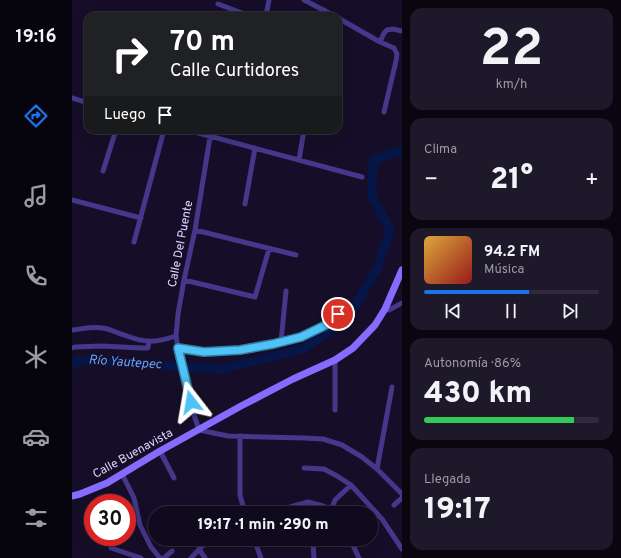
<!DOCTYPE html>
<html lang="es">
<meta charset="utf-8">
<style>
:root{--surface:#100a1e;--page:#1e182b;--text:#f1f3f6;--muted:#9c9aa4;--line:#302b3c;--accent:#1a73e8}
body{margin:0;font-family:Overpass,sans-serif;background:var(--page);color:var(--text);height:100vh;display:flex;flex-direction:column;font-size:15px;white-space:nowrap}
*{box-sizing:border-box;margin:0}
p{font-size:13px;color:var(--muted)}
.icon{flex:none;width:22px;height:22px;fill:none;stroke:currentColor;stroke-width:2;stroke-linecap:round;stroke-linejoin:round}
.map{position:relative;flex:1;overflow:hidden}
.sheet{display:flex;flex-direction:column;gap:8px;padding:8px;background:#090610;width:219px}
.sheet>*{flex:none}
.hud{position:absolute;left:12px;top:12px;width:258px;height:122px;border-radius:12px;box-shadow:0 4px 16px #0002,0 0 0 1px var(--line);background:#202124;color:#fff;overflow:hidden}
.speed{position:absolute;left:12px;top:494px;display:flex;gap:8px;font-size:20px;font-weight:700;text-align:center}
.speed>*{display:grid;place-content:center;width:52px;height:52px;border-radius:50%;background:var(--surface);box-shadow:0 4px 16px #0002,0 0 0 1px var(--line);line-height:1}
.speed .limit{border:6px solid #d22;background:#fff;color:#111}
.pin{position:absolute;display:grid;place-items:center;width:34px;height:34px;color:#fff;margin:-17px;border:2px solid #fff;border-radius:50%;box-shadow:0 1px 4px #0007}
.me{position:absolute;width:44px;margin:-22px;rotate:346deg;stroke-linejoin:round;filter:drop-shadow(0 0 3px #0008)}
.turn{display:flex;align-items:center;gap:14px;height:84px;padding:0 20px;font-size:18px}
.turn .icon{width:52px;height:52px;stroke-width:2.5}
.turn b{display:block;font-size:28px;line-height:34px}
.then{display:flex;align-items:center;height:38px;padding:0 20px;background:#0003;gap:8px;font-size:15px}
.big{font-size:30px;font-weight:800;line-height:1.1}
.sheet .card{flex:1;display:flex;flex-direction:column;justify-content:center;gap:6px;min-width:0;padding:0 14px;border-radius:12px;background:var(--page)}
.sheet .dial{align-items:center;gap:0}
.dial b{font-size:52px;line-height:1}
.song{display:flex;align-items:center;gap:12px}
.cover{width:48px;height:48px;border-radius:6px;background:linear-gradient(135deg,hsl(40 70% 55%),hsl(0 70% 35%))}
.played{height:4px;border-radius:2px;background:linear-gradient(90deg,var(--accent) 60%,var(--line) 60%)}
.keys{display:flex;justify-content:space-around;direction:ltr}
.heat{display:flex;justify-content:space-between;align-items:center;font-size:22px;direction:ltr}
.charge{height:6px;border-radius:3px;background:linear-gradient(90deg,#34c759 86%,var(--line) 0)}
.trip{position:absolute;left:76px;top:506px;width:230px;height:40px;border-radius:20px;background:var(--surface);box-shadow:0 4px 16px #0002,0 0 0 1px var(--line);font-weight:800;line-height:40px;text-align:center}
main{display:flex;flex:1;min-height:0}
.dock{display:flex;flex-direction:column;width:72px;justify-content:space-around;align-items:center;background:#06040c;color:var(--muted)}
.dock .icon{width:28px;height:28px}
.dock .active{color:var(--accent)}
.dock b{font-size:18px;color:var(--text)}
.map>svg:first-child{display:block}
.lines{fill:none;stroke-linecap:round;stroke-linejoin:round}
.river{stroke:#071648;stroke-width:9}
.street{stroke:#45378a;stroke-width:5}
.secondary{stroke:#846cff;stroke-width:7}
.route-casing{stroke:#337fa1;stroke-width:10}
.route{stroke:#4fc3f7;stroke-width:7}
.labels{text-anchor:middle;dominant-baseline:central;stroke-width:3;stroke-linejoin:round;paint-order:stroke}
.street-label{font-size:12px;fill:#e0d5ff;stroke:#160e28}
.water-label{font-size:13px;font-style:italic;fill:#63a2ff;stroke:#160e28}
</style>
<main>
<nav class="dock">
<b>19:16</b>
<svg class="icon active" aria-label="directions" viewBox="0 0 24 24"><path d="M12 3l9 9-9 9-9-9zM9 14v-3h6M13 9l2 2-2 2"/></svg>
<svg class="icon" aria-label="music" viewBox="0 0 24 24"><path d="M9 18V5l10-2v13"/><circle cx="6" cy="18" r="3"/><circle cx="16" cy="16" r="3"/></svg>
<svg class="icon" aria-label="phone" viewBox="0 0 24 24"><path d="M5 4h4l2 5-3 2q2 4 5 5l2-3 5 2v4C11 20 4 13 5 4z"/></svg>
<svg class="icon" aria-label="climate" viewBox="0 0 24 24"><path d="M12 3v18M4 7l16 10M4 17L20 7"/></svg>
<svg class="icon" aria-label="car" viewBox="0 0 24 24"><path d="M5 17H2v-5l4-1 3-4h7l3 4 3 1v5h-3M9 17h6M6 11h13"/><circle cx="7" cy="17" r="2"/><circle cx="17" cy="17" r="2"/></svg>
<svg class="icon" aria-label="filters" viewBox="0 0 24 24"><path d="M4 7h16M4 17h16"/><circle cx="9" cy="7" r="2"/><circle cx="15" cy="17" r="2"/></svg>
</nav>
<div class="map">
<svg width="330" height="558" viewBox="0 0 330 558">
<rect width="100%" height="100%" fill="#160e28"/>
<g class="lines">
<path class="river" d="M0,365L8,360L150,369L231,349L275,320L306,267L318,229L300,197L301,160L330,150"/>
<path class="street" d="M232,0L263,16
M146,4L178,16
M194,16L197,0
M251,16L252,10
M266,18L308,42L322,48L325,54L324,61L312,112
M308,42L312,33L315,30L321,29L330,31
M0,98L16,103
M115,130L290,177
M138,137L123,230L112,280L106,314L104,336L107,355L122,415L127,430L156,436L232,438L251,439L270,445L290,457L305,469L330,494
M227,160L232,130
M31,171L44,130
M0,200L69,218
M173,204L183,148
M123,230L224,255
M62,242L92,130
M112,280L183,297L197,249
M313,309L317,310L330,303
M0,330C10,329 21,326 31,328C38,329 45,333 52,335C73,343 83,343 104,336
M209,342L214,291
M0,348L3,347L30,346L69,348H76L77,341
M106,348L132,352L168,350L201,344L229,337L255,324L276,305
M263,360V410
M168,436V495L173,513
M88,451L102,478
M232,468L252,469L265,476L279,485L310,519L330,549
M305,469L320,387
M50,474L62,498L68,525L79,547L88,558
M322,505L330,498
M259,510L263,500L279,485
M203,513L218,507L236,502L251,506L259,510L262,513
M182,539L189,558
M278,539L287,558
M241,542L242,558
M39,548L69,558
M127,549L133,558
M92,558L100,551
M119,558L137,539"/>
<path class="secondary" d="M0,496L8,494L35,483L88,451L169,406L221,379L263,360L281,348L303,325L313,309L330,270"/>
</g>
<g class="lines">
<defs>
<path id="route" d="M119,402L106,348L132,352L168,350L201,344L229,337L256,324L266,314"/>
</defs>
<use href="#route" class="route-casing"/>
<use href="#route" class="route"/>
</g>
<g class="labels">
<g class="street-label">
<text transform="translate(109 244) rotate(-79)">Calle Del Puente</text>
<text transform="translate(61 454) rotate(-29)">Calle Buenavista</text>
</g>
<g class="water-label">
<text transform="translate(53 363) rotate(4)">Río Yautepec</text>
</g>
</g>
</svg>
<div class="speed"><div class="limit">30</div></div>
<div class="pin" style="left:266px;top:314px;background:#d93025"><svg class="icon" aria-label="arrive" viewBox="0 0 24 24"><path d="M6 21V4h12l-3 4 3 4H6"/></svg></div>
<svg class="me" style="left:119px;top:402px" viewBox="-20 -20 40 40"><path d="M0-17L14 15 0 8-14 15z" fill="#4fc3f7" stroke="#fff" stroke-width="4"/></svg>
<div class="trip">19:17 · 1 min · 290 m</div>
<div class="hud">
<div class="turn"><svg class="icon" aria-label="right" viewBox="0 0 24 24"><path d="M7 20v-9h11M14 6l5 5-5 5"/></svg><div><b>70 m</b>Calle Curtidores</div></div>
<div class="then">Luego<svg class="icon" aria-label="arrive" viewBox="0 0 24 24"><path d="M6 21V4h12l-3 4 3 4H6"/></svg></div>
</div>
</div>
<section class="sheet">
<div class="card dial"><b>22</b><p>km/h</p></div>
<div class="card"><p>Clima</p>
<div class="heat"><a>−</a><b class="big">21°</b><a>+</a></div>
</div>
<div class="card">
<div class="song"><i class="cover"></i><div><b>94.2 FM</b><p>Música</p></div></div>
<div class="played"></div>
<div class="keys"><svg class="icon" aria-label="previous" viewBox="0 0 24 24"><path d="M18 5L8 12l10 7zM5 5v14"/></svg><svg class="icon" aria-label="pause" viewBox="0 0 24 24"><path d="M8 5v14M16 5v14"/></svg><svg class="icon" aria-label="next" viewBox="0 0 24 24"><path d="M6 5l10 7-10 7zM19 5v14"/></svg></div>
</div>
<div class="card"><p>Autonomía · 86%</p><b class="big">430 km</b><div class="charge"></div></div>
<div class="card"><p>Llegada</p><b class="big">19:17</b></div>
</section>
</main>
